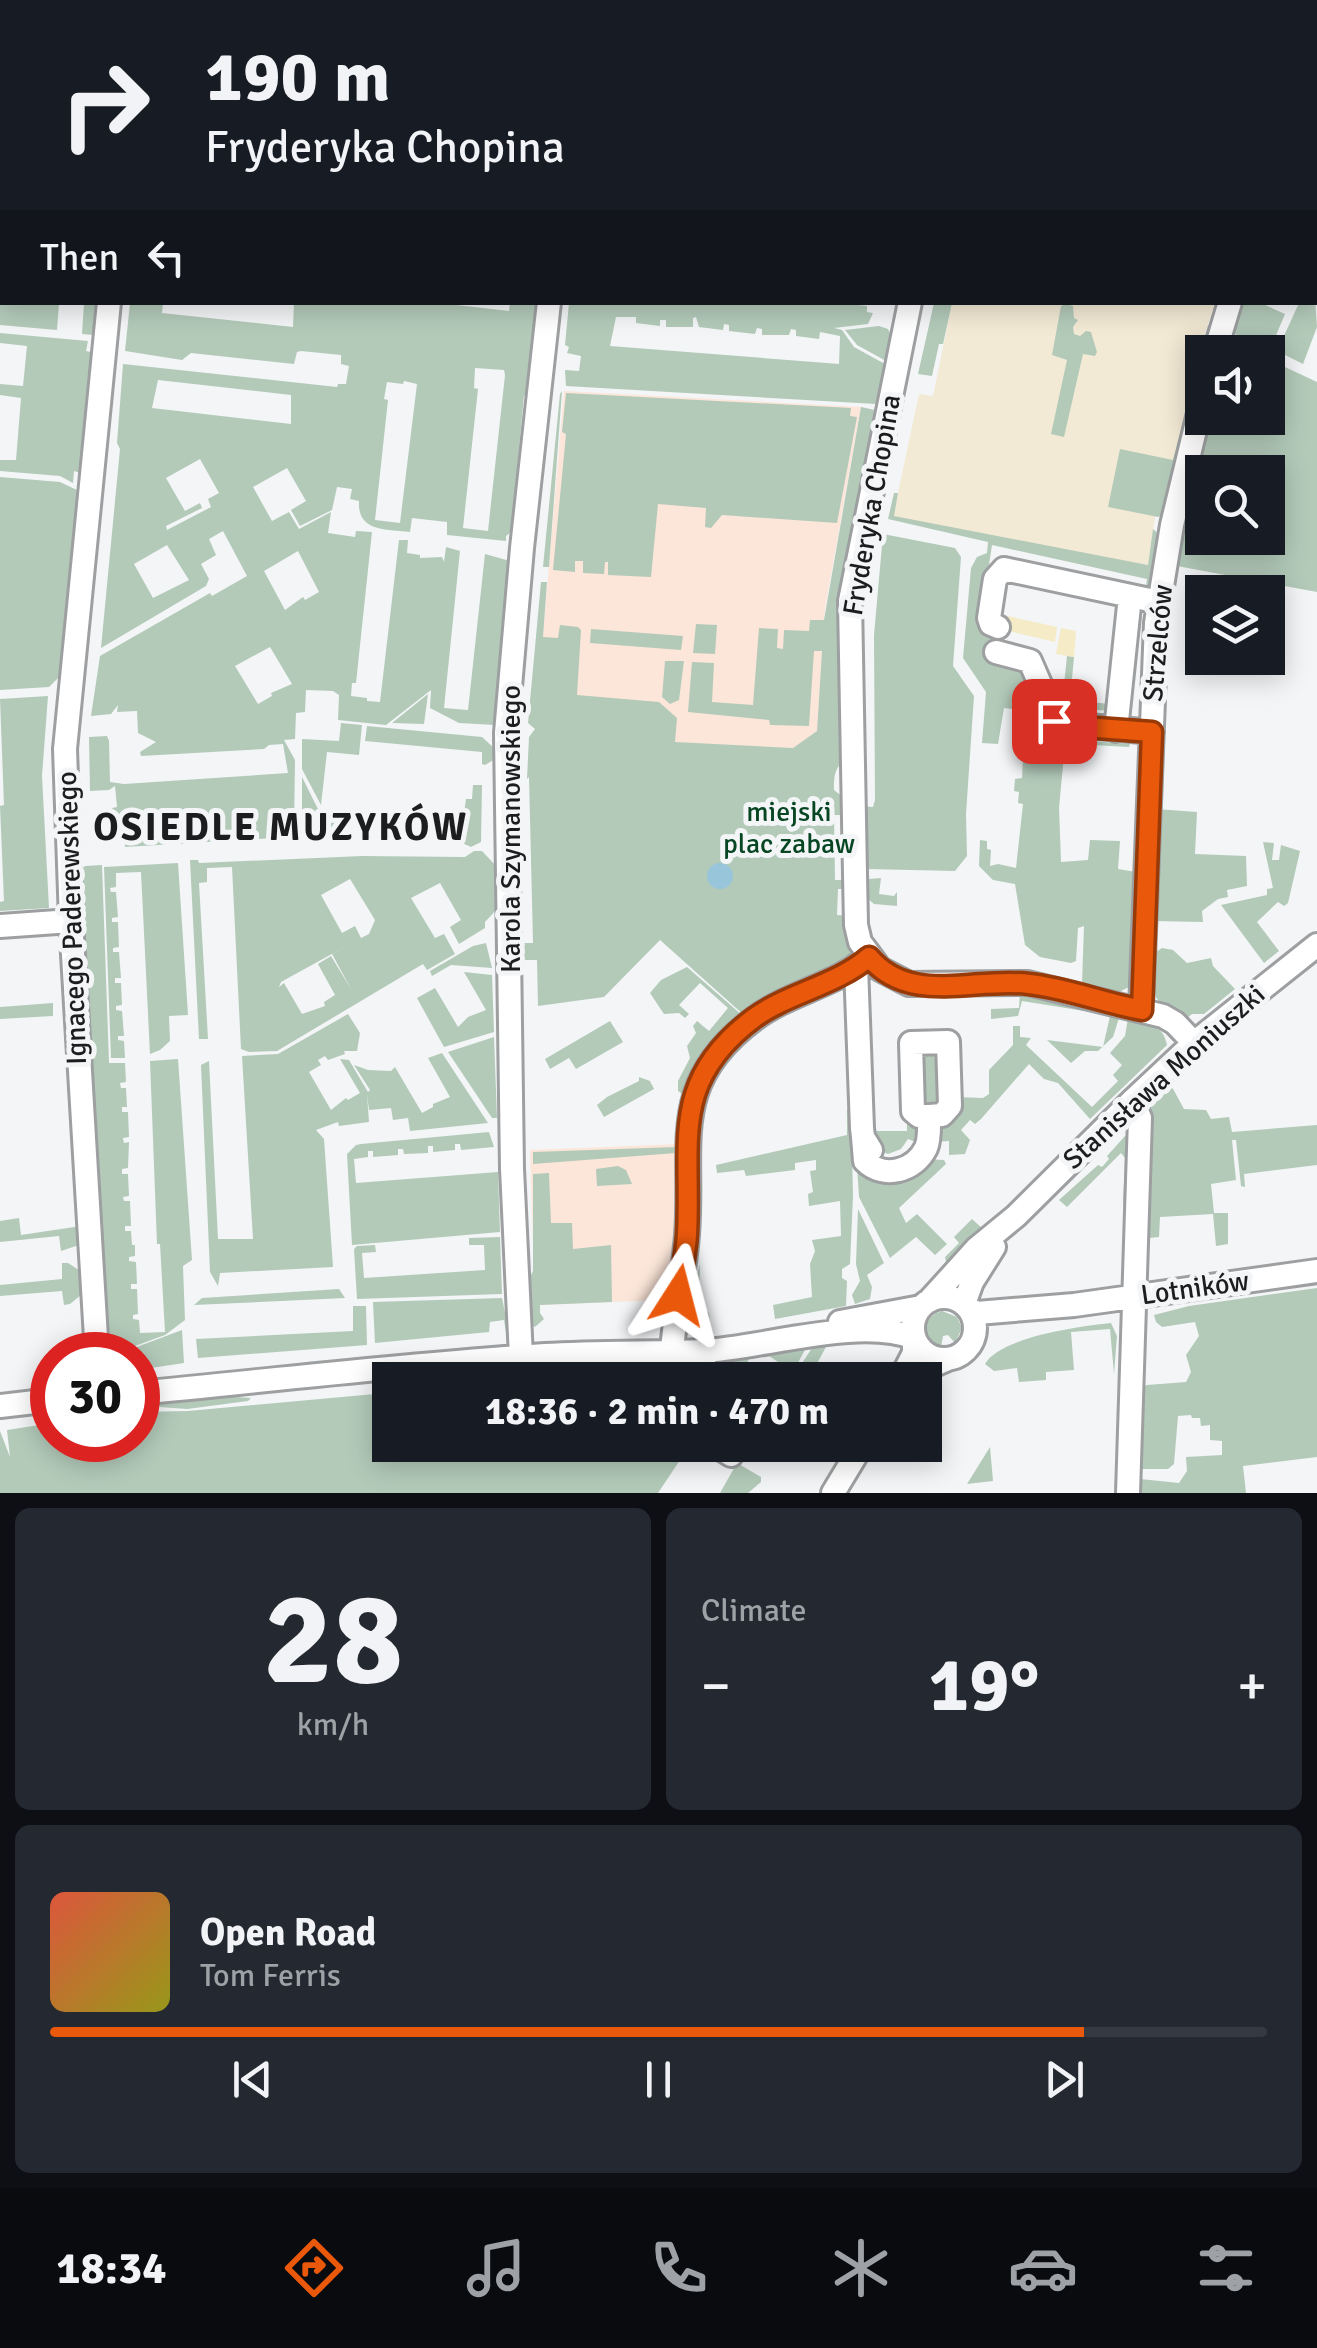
<!DOCTYPE html>
<meta charset="utf-8">
<style>
:root{--surface:#171b24;--page:#242831;--text:#f1f3f6;--muted:#9ea1a6;--line:#363941;--accent:#ea580c}
body{margin:0;font-family:Signika,sans-serif;background:var(--page);color:var(--text);height:100vh;display:flex;flex-direction:column;font-size:38px;white-space:nowrap}
*{box-sizing:border-box;margin:0}
p{font-size:32px;color:var(--muted)}
.icon{flex:none;width:55px;height:55px;fill:none;stroke:currentColor;stroke-width:2;stroke-linecap:round;stroke-linejoin:round}
.map{position:relative;height:1493px;overflow:hidden}
.drawer{display:flex;flex-direction:column;gap:15px;padding:15px;background:#0d0f14;flex:1}
.drawer>*{flex:none}
.top-card{position:absolute;left:0px;top:0px;width:1318px;height:305px;box-shadow:0 5px 25px #0003;background:#171b24;color:var(--text);overflow:hidden}
.controls{position:absolute;left:1185px;top:335px;display:grid;gap:20px}
.controls a{display:grid;place-items:center;width:100px;height:100px;border-radius:0px;background:var(--surface);box-shadow:0 5px 25px #0003;font-size:50px}
.speed{position:absolute;left:30px;top:1332px;display:flex;gap:20px;font-size:50px;font-weight:700;text-align:center}
.speed>*{display:grid;place-content:center;width:130px;height:130px;border-radius:50%;background:var(--surface);box-shadow:0 5px 25px #0003;line-height:1}
.speed .limit{border:15px solid #d22;background:#fff;color:#111}
.pin{position:absolute;display:grid;place-items:center;width:85px;height:85px;color:#fff;margin:-42px;border-radius:20px;box-shadow:0 5px 15px #0006}
.me{position:absolute;width:110px;margin:-55px;rotate:9deg;stroke-linejoin:round;filter:drop-shadow(0 0 8px #0008)}
.turn{display:flex;align-items:center;gap:35px;height:210px;padding:0 40px;font-size:45px}
.turn .icon{width:130px;height:130px;stroke-width:2.5}
.turn b{display:block;font-size:70px;line-height:85px}
.then{display:flex;align-items:center;height:95px;padding:0 40px;background:#0003;gap:20px;font-size:38px}
.big{font-size:75px;font-weight:700;line-height:1.1}
.drawer .card{flex:1;display:flex;flex-direction:column;justify-content:center;gap:15px;min-width:0;padding:0 35px;border-radius:15px;background:var(--page)}
.drawer .dial{align-items:center;gap:0}
.dial b{font-size:130px;line-height:1}
.song{display:flex;align-items:center;gap:30px}
.cover{width:120px;height:120px;border-radius:15px;background:linear-gradient(135deg,hsl(10 70% 55%),hsl(60 70% 35%))}
.played{height:10px;border-radius:5px;background:linear-gradient(90deg,var(--accent) 85%,var(--line) 85%)}
.keys{display:flex;justify-content:space-around;direction:ltr}
.heat{display:flex;justify-content:space-between;align-items:center;font-size:55px;direction:ltr}
.drawer .tiles{flex:1;display:grid;gap:15px;grid-template-columns:1fr 1fr}
.card:last-child{grid-column:span 2}
.trip{position:absolute;left:372px;top:1362px;width:570px;height:100px;border-radius:0px;background:var(--surface);box-shadow:0 5px 25px #0003;font-weight:700;line-height:100px;text-align:center}
.menu{display:flex;height:160px;justify-content:space-around;align-items:center;background:#090b0e;color:var(--muted)}
.menu .icon{width:70px;height:70px}
.menu .on{color:var(--accent)}
.menu b{font-size:45px;color:var(--text)}
.map>svg:first-child{display:block}
.commercial{fill:#f3ead5}
.education{fill:#fce6d9}
.green{fill:#b3cab9;fill-rule:evenodd}
.sand{fill:#f5ebc6}
.water{fill:#99c5db}
.lines{fill:none;stroke-linecap:round;stroke-linejoin:round}
.minor-casing{stroke:#9d9fa1;stroke-width:28}
.minor{stroke:#fff;stroke-width:22}
.route-casing{stroke:#983908;stroke-width:25}
.route{stroke:#ea580c;stroke-width:18}
.labels{text-anchor:middle;dominant-baseline:central;stroke-width:10;stroke-linejoin:round;paint-order:stroke}
.street-label{font-size:28px;fill:#1c1d1e;stroke:#f3f5f7}
.park-label{font-size:28px;fill:#074622;stroke:#f3f5f7}
.district-label{font-size:38px;font-weight:bold;letter-spacing:2.5px;fill:#1c1d1e;stroke:#f3f5f7}
</style>
<div class="map">
<svg width="1317" height="1493" viewBox="0 0 1317 1493">
<rect width="100%" height="100%" fill="#f3f5f7"/>
<path class="commercial" d="M952,303H1215L1201,346L1160,516L1155,517L1148,565L992,542L893,516L919,394L933,396Z"/>
<path class="education" d="M564,391L861,407L825,609L817,731L793,749L737,748L535,728Z
M679,1144L680,1234L664,1300L535,1305L530,1150Z"/>
<path class="green" d="M0,137L2,302L59,303L57,330L0,325Z
M1315,298L1317,327L1303,364L1277,351L1299,303L1315,302Z
M430,302L509,311L510,303H540L533,389L524,396L513,511L517,516L514,530L506,536V541L447,535V522L412,518L410,532C386,529 357,532 359,501L350,499L352,489L337,487L332,510L300,526L291,510L306,501L287,468L253,487L272,521L289,512L299,529L331,512L328,533L355,537L356,531L372,532L356,683H352L351,696L367,698V701L380,702L399,540H408L407,553L420,555V558L442,557L444,562L446,547L460,551L444,708L468,710L485,554L510,561L512,572L507,574L496,693L503,702L495,725L459,723L430,708L431,690L386,725L338,720L339,695L333,691L306,690L305,712L296,713L295,739L284,740L295,760L294,831L291,837L125,847L124,834L127,828H124L123,818H112V808L117,807L115,786L109,790L90,791L89,737L107,736L109,741L110,782L124,784L288,773L283,744L269,745L264,749L141,756L140,752L156,742L138,733L137,711L117,712L118,705L111,714L91,716L100,656L210,593L212,596L247,576L223,531L209,539L216,555L201,564L209,579L206,586L101,648L120,449L117,443L123,364L337,387L338,384H346L349,366L341,364V355L301,351L297,352L294,364L191,353L182,360L125,351L130,303H163L162,313L293,327L294,303ZM475,368L504,370L505,375L488,531L463,528L478,389L474,388ZM158,380L291,395V424L152,408ZM404,381L417,384L400,523L375,520L388,400L384,399L387,382L403,384ZM200,459L219,493L208,499L211,507L167,530L166,526L202,508L200,503L185,511L166,478ZM167,545L189,580L153,598L134,564ZM298,551L319,592L305,600L303,597L285,610L264,571ZM270,647L292,684L271,693L272,696L258,704L235,666Z
M84,303H97L93,335L82,334Z
M569,303L832,302L867,306V312L873,313L868,324L834,328L842,330L854,347L885,364L876,404L566,386L565,370L579,371L581,356L567,353L569,347L565,345ZM616,317H636V323L660,326V320H666V327H693V318L696,317L699,327L723,330L724,324L729,325V331L755,334L757,328L762,329V335H789L791,329L796,330V336L819,339L820,332L840,336L839,364L610,346Z
M934,303H952L943,344H939L932,376L918,374Z
M1237,303H1261L1285,314L1274,340L1264,337L1262,343L1270,348L1267,350L1233,333L1230,327Z
M1066,304L1073,306L1074,318L1078,320L1073,327L1074,334L1080,336L1086,331L1091,332L1097,352L1095,356L1083,354L1064,437L1051,434L1067,360L1052,355L1061,306Z
M1208,325L1212,327L1207,352H1202V371L1170,512L1158,517L1108,507L1120,449L1173,460Z
M879,326L888,329L891,335L886,361L857,345L845,330Z
M0,333L88,341L86,351L91,352L80,473L74,471L73,483L60,476L0,471V460H16L21,398L0,395V384L23,386L27,346L0,343Z
M1268,359L1317,382V592L1177,566L1206,418H1268ZM1202,472H1268V538H1202Z
M562,391L549,567H543L560,394Z
M566,393L851,408L850,416L857,417L837,523L722,515L711,528L705,527L706,508L658,504L651,577L608,575V562H605L604,574L583,573V561H575V572L553,570L566,434L562,432Z
M861,407L875,410L839,621L844,701L843,761C834,770 834,777 834,790L844,798L848,815H834L835,880H851L850,889H838L837,915L851,916L855,953L850,959L745,1016L660,940L604,997L538,1006L537,960H524V943H533L529,777L527,779L529,737L535,729L528,723L541,582H547L543,637L558,638L560,625L578,627L581,630L577,695L659,702L677,718L675,742L793,748L817,731L822,651H814L809,726L770,725L769,720L688,712L692,662L714,663L712,702L753,705L759,628L778,629L777,648L783,649L784,630L809,631L810,620H824Z
M0,477L60,482L79,491L62,674L49,687L0,690Z
M894,493H898L894,516L1148,565L1153,529L1162,537L1153,594H1145L1147,579L992,545L980,624L988,636L996,637L990,664L1022,671L1040,704V737L1130,744L1129,747L1093,745L1092,748L1065,744L1059,808L1061,862L1088,860L1090,840L1120,841L1118,869L1136,872L1133,979L1129,987L1119,992L1082,984L1084,926L1078,928L1076,961L1071,963L1040,957L1025,945L1015,884L993,880L979,866L980,840L987,841V849L991,850L990,866L998,864L1016,868L1023,804L1018,803L1019,792L1014,791L1015,779L1022,778L1023,758L1017,757L1019,745H1024L1028,711L1004,708L998,744L982,743L986,692L963,658L971,568L977,557L987,553L988,542L888,519Z
M883,534L955,548L961,557L953,666L974,696L966,814L967,856L955,871L867,869L864,865L859,806L873,807L875,800L874,635Z
M696,624L717,625L715,654L693,653Z
M591,629L683,636L681,650L590,643Z
M1067,656L1074,657L1070,700L1110,704V711L1072,708L1063,694Z
M665,661H684L679,700L670,704L662,697Z
M428,694L424,724L392,723Z
M48,696L42,776L49,908L0,911V902L4,901L0,806L4,805L0,699Z
M341,723L362,725L359,755L327,752L321,805L302,769V739L339,741Z
M367,726L482,737L495,749V759L485,765L482,764V752L365,741Z
M302,777L318,809V817L336,819L335,833C325,840 311,839 302,832Z
M473,785H482L481,842L471,847L460,842L466,799H472Z
M1156,809L1197,812L1195,854L1246,856L1247,886L1227,890L1228,897L1218,899L1202,911L1203,922L1153,921Z
M1263,842L1274,843L1272,860H1279L1281,845L1300,851L1288,903L1284,906L1278,902L1257,922L1279,951L1264,963L1221,905L1267,895V889L1273,888Z
M474,851H482L497,867V909L485,922V928L459,944L450,927L461,920L440,883L411,898L435,938L444,934L455,954L427,970L423,964L277,1051L249,1052L241,1049L232,867L207,868V882L199,883L208,1039H199L190,860H198L199,863L362,856L465,857ZM350,879L375,920L369,934L361,938L355,926L342,933L321,895ZM348,945L332,954L351,989L331,956L318,964L335,995L324,1002L325,1006L302,1014L284,983L279,987L281,982Z
M178,863L188,1015L169,1016L170,1041L160,1050L150,1054L141,872L116,873V887L110,888L111,892H116L118,917L112,918V922H118L119,947L113,948V952H119L121,978H115V983H121L122,1005L116,1006V1010L122,1011L124,1036H118V1040L124,1041L125,1058H111L104,867Z
M102,865L109,1063H125L126,1082L120,1083L121,1088H126L127,1107H122V1112H128L129,1137L123,1138L124,1143L129,1142L128,1168L122,1169V1174H128L129,1196L123,1197L124,1201H130L131,1226H125V1231H131L132,1245H135V1256L129,1257V1261L136,1262L137,1284H131V1289H137L138,1314L133,1315V1319L139,1320L140,1333L165,1332L160,1244H157L150,1061L178,1059L192,1260L183,1266L185,1320L165,1335L124,1350L125,1355H102L79,873L85,866Z
M881,878L879,894L894,896L897,892V906L874,904L866,897L864,883L868,879Z
M486,943L492,968L451,965L432,976L430,971L473,946Z
M1162,948L1173,950L1187,963L1211,958L1213,966L1235,989L1204,1014H1192L1186,1019C1154,1001 1153,1002 1151,965L1156,964V952Z
M687,967L743,1016L684,1095L678,1091V1081L690,1058L687,1046L696,1033L693,1026L697,1021L709,1031L728,1008L700,983L679,1005L689,1014L685,1018L679,1013L664,1014L650,993L661,980Z
M464,972L492,975L494,1032L444,1047L417,998L435,988L458,1027L468,1017L486,1010Z
M1020,993L1097,1013L1022,1001L1018,1016L991,1019V1009L1019,1008Z
M53,1003V1016L0,1019V1007Z
M348,1014L360,1033L357,1051H344L345,1054L328,1060L325,1056L318,1060L321,1065L309,1072L331,1110L346,1098L348,1100L360,1093L340,1059L349,1060L368,1092L370,1090L354,1065L368,1070L391,1071L395,1067L422,1113L433,1107V1104L450,1097L428,1058L442,1053L488,1123L410,1131L408,1118L393,1120L391,1108L369,1110L367,1094L369,1122L339,1126L338,1122L316,1130L324,1139L333,1267L220,1273L218,1286L210,1272L201,1065L209,1061L218,1239H253L242,1056L278,1054Z
M1110,1016L1119,1018L1113,1037L1098,1051H1085L1071,1063L1047,1040L1103,1047Z
M1128,1018C1146,1023 1163,1023 1167,1045L1090,1119L1058,1083L1044,1079L1029,1064L981,1119L975,1124L970,1120L961,1130L970,1140L965,1154L949,1155V1141L935,1142L933,1128L958,1097L983,1098L989,1094V1070L1013,1045V1026H1020V1037L1031,1038L1026,1045L1092,1107L1118,1081L1113,1075L1122,1065L1110,1053L1125,1036Z
M610,1021L623,1042L576,1069L569,1058L550,1069L545,1059Z
M494,1037L497,1118H492L448,1052Z
M937,1048L943,1104L924,1109L919,1051Z
M639,1077L650,1081L654,1089L604,1117L597,1105L607,1097L639,1081Z
M1172,1087L1184,1109L1206,1110L1211,1119L1229,1117L1232,1132L1317,1125V1165L1244,1174L1245,1187L1241,1186L1236,1140H1232L1236,1180L1211,1184L1214,1213H1228V1244L1216,1246L1213,1214L1160,1217L1159,1237L1149,1238L1150,1105Z
M847,1109H851L853,1196L850,1264L842,1269V1278L847,1281L846,1306L775,1319L773,1305L812,1297L810,1264L815,1251L812,1240L841,1236L840,1201L809,1206L808,1194L813,1192L810,1171L816,1170V1160L795,1163V1170L746,1176L744,1170L717,1173L716,1165L847,1135Z
M907,1122L918,1126V1143L908,1139L901,1149L888,1154L878,1150L871,1131H907Z
M489,1132L494,1147L461,1150L460,1144H455V1150L433,1152V1146H428V1153L404,1154L403,1149H398V1155L373,1157V1151H368V1157L354,1159L356,1183L498,1172L500,1232L352,1245L347,1154L356,1145L361,1144Z
M1125,1136H1128L1127,1205L1123,1204L1125,1158L1121,1153L1067,1207L1059,1200L1098,1165L1102,1167L1109,1159L1107,1156Z
M676,1147V1153L533,1164V1152Z
M923,1159L944,1160L946,1164L899,1208L906,1223L917,1214L947,1244L935,1255L916,1237L890,1258L859,1197L857,1166Z
M618,1166L626,1170L632,1184L597,1186L596,1169Z
M549,1173L551,1223H572L573,1249L611,1245L612,1302L540,1305V1313L544,1319L535,1327L529,1323L528,1281L533,1271V1174Z
M858,1209L884,1263L867,1275L872,1287L870,1299L855,1304L852,1295L860,1281L856,1264Z
M19,1218L21,1235L81,1226L79,1245L61,1251L59,1236L0,1242V1221Z
M972,1219L983,1229L946,1262L945,1257L959,1243L954,1237Z
M500,1237L502,1294L357,1299L354,1249L357,1246L375,1245L376,1252L362,1253L364,1278L485,1270L484,1245H469V1238Z
M62,1263H68L85,1274L86,1291L70,1304L64,1305L62,1291L0,1296V1337V1285L62,1279Z
M700,1264L699,1297H703V1309L709,1313L711,1335C659,1337 695,1289 700,1264Z
M1317,1288V1457L1243,1466L1246,1493H1132V1484L1140,1479L1179,1483L1187,1471L1186,1457L1222,1455V1441L1210,1440V1425L1201,1426L1200,1418H1192L1191,1415L1178,1416L1174,1464L1168,1469H1134L1136,1390L1147,1385L1186,1382L1191,1372L1186,1355L1199,1336L1195,1322L1162,1327L1156,1322L1154,1315L1189,1306Z
M339,1289L345,1298L194,1305L202,1298Z
M502,1298L509,1332H506L504,1320L490,1322L489,1332L375,1343L373,1302Z
M353,1306H366L367,1345L198,1358L196,1339L353,1331Z
M942,1311L957,1317L962,1328L955,1343L948,1335L943,1336L941,1347L929,1339C923,1326 928,1315 942,1311Z
M1111,1323L1117,1336L1114,1374L1110,1329L1071,1332L1074,1370L1046,1372V1380L1019,1382L1017,1368L994,1371L985,1364C1000,1337 1081,1326 1111,1323Z
M182,1330L184,1363L138,1370V1355H126V1351Z
M827,1345L812,1373L822,1380H805L795,1374L812,1348Z
M806,1348L793,1372L769,1356Z
M751,1356L737,1380H710L717,1360Z
M543,1364L538,1377L629,1369L633,1379L502,1380L499,1368Z
M375,1394L390,1396V1445H690L658,1493H0V1431L10,1457L7,1430L52,1423V1440H138V1412L188,1411Z
M204,1395L251,1398L248,1401L187,1409L160,1407L158,1403V1400Z
M990,1447L993,1481L967,1484Z
M737,1463L761,1477V1482L748,1493H720Z"/>
<path class="sand" d="M1003,615L1057,627L1055,642L1000,629Z
M1061,628L1076,631L1074,657L1056,654Z"/>
<path class="water" d="M707 876a13 13 0 1 1 26 0a13 13 0 1 1-26 0Z"/>
<g class="lines">
<defs>
<path id="minor" d="M55,0L74,2
M871,0L876,2
M836,2V0
M988,2V0
M1315,205L1317,206
M910,302L850,601L855,874L856,925L860,942L880,969L909,984L1028,983L1163,1016L1175,1023L1194,1043
M1215,352L1230,302
M998,627L991,624L989,618L995,579L1004,569L1159,602
M996,652L1030,661L1057,723L1152,732
M1116,730L1130,596
M0,926L71,921
M856,966L862,1128L863,1137L871,1150
M1141,1009L1156,623L1172,525L1202,401
M863,1137L865,1161C883,1179 914,1172 926,1148C930,1139 929,1125 929,1116L942,1115L950,1106L948,1042L911,1043L913,1111L919,1116H929
M913 1328a31 31 0 1 1 62 0a31 31 0 1 1-62 0Z
M929,1301L977,1248L1016,1216L1132,1101L1194,1043L1317,945
M964,1304L972,1282L994,1247
M969,1309L977,1313L1074,1305L1317,1271
M840,1322L921,1307
M672,1350C675,1312 684,1274 687,1235C694,1143 667,1084 754,1019C788,993 836,985 869,957
M97,1355L71,921L65,749L109,302
M521,1357L512,1169L506,733L522,548L549,302
M704,1380V1351
M919,1380L932,1366L948,1359
M138,1393C273,1380 409,1364 545,1355C598,1352 651,1353 704,1351C762,1348 861,1316 914,1338V1353L900,1380
M0,1406L52,1400
M715,1445L731,1455
M833,1493L862,1445
M1128,1493L1140,1118L1132,1101"/>
</defs>
<use href="#minor" class="minor-casing"/>
<use href="#minor" class="minor"/>
</g>
<g class="lines">
<defs>
<path id="route" d="M678,1295C681,1275 686,1254 687,1234C692,1143 668,1082 754,1018C788,993 837,985 869,957C910,1006 974,977 1029,984C1067,988 1104,1003 1142,1010L1152,732L1070,726L1054,721"/>
</defs>
<use href="#route" class="route-casing"/>
<use href="#route" class="route"/>
</g>
<g class="labels">
<g class="street-label">
<text transform="translate(872 505) rotate(-80)">Fryderyka Chopina</text>
<text transform="translate(1158 643) rotate(-85)">Strzelców</text>
<text transform="translate(511 829) rotate(-90)">Karola Szymanowskiego</text>
<text transform="translate(72 918) rotate(-92)">Ignacego Paderewskiego</text>
<text transform="translate(1164 1077) rotate(-42)">Stanisława Moniuszki</text>
<text transform="translate(1195 1288) rotate(-8)">Lotników</text>
</g>
<g class="park-label">
<text x="789" y="812">miejski<tspan x="789" dy="32">plac zabaw</tspan></text>
</g>
<g class="district-label">
<text x="281" y="827">OSIEDLE MUZYKÓW</text>
</g>
</g>
</svg>
<div class="controls">
<a><svg class="icon" aria-label="sound" viewBox="0 0 24 24"><path d="M4 9h4l5-4v14l-5-4H4zM17 9q2 3 0 6"/></svg></a>
<a><svg class="icon" aria-label="search" viewBox="0 0 24 24"><circle cx="10" cy="10" r="6"/><path d="M15 15l6 6"/></svg></a>
<a><svg class="icon" aria-label="layers" viewBox="0 0 24 24"><path d="M12 4l9 5-9 5-9-5zM3 14l9 5 9-5"/></svg></a>
</div>
<div class="speed"><div class="limit">30</div></div>
<div class="pin" style="left:1054px;top:721px;background:#d93025"><svg class="icon" aria-label="arrive" viewBox="0 0 24 24"><path d="M6 21V4h12l-3 4 3 4H6"/></svg></div>
<svg class="me" style="left:678px;top:1295px" viewBox="-20 -20 40 40"><path d="M0-17L14 15 0 8-14 15z" fill="#ea580c" stroke="#fff" stroke-width="4"/></svg>
<div class="trip">18:36 · 2 min · 470 m</div>
<div class="top-card">
<div class="turn"><svg class="icon" aria-label="right" viewBox="0 0 24 24"><path d="M7 20v-9h11M14 6l5 5-5 5"/></svg><div><b>190 m</b>Fryderyka Chopina</div></div>
<div class="then">Then<svg class="icon" aria-label="left" viewBox="0 0 24 24"><path d="M17 20v-9H6M10 6l-5 5 5 5"/></svg></div>
</div>
</div>
<section class="drawer">
<div class="tiles">
<div class="card dial"><b>28</b><p>km/h</p></div>
<div class="card"><p>Climate</p>
<div class="heat"><a>−</a><b class="big">19°</b><a>+</a></div>
</div>
<div class="card">
<div class="song"><i class="cover"></i><div><b>Open Road</b><p>Tom Ferris</p></div></div>
<div class="played"></div>
<div class="keys"><svg class="icon" aria-label="previous" viewBox="0 0 24 24"><path d="M18 5L8 12l10 7zM5 5v14"/></svg><svg class="icon" aria-label="pause" viewBox="0 0 24 24"><path d="M8 5v14M16 5v14"/></svg><svg class="icon" aria-label="next" viewBox="0 0 24 24"><path d="M6 5l10 7-10 7zM19 5v14"/></svg></div>
</div>
</div>
</section>
<nav class="menu">
<b>18:34</b>
<svg class="icon on" aria-label="directions" viewBox="0 0 24 24"><path d="M12 3l9 9-9 9-9-9zM9 14v-3h6M13 9l2 2-2 2"/></svg>
<svg class="icon" aria-label="music" viewBox="0 0 24 24"><path d="M9 18V5l10-2v13"/><circle cx="6" cy="18" r="3"/><circle cx="16" cy="16" r="3"/></svg>
<svg class="icon" aria-label="phone" viewBox="0 0 24 24"><path d="M5 4h4l2 5-3 2q2 4 5 5l2-3 5 2v4C11 20 4 13 5 4z"/></svg>
<svg class="icon" aria-label="climate" viewBox="0 0 24 24"><path d="M12 3v18M4 7l16 10M4 17L20 7"/></svg>
<svg class="icon" aria-label="car" viewBox="0 0 24 24"><path d="M5 17H2v-5l4-1 3-4h7l3 4 3 1v5h-3M9 17h6M6 11h13"/><circle cx="7" cy="17" r="2"/><circle cx="17" cy="17" r="2"/></svg>
<svg class="icon" aria-label="filters" viewBox="0 0 24 24"><path d="M4 7h16M4 17h16"/><circle cx="9" cy="7" r="2"/><circle cx="15" cy="17" r="2"/></svg>
</nav>
